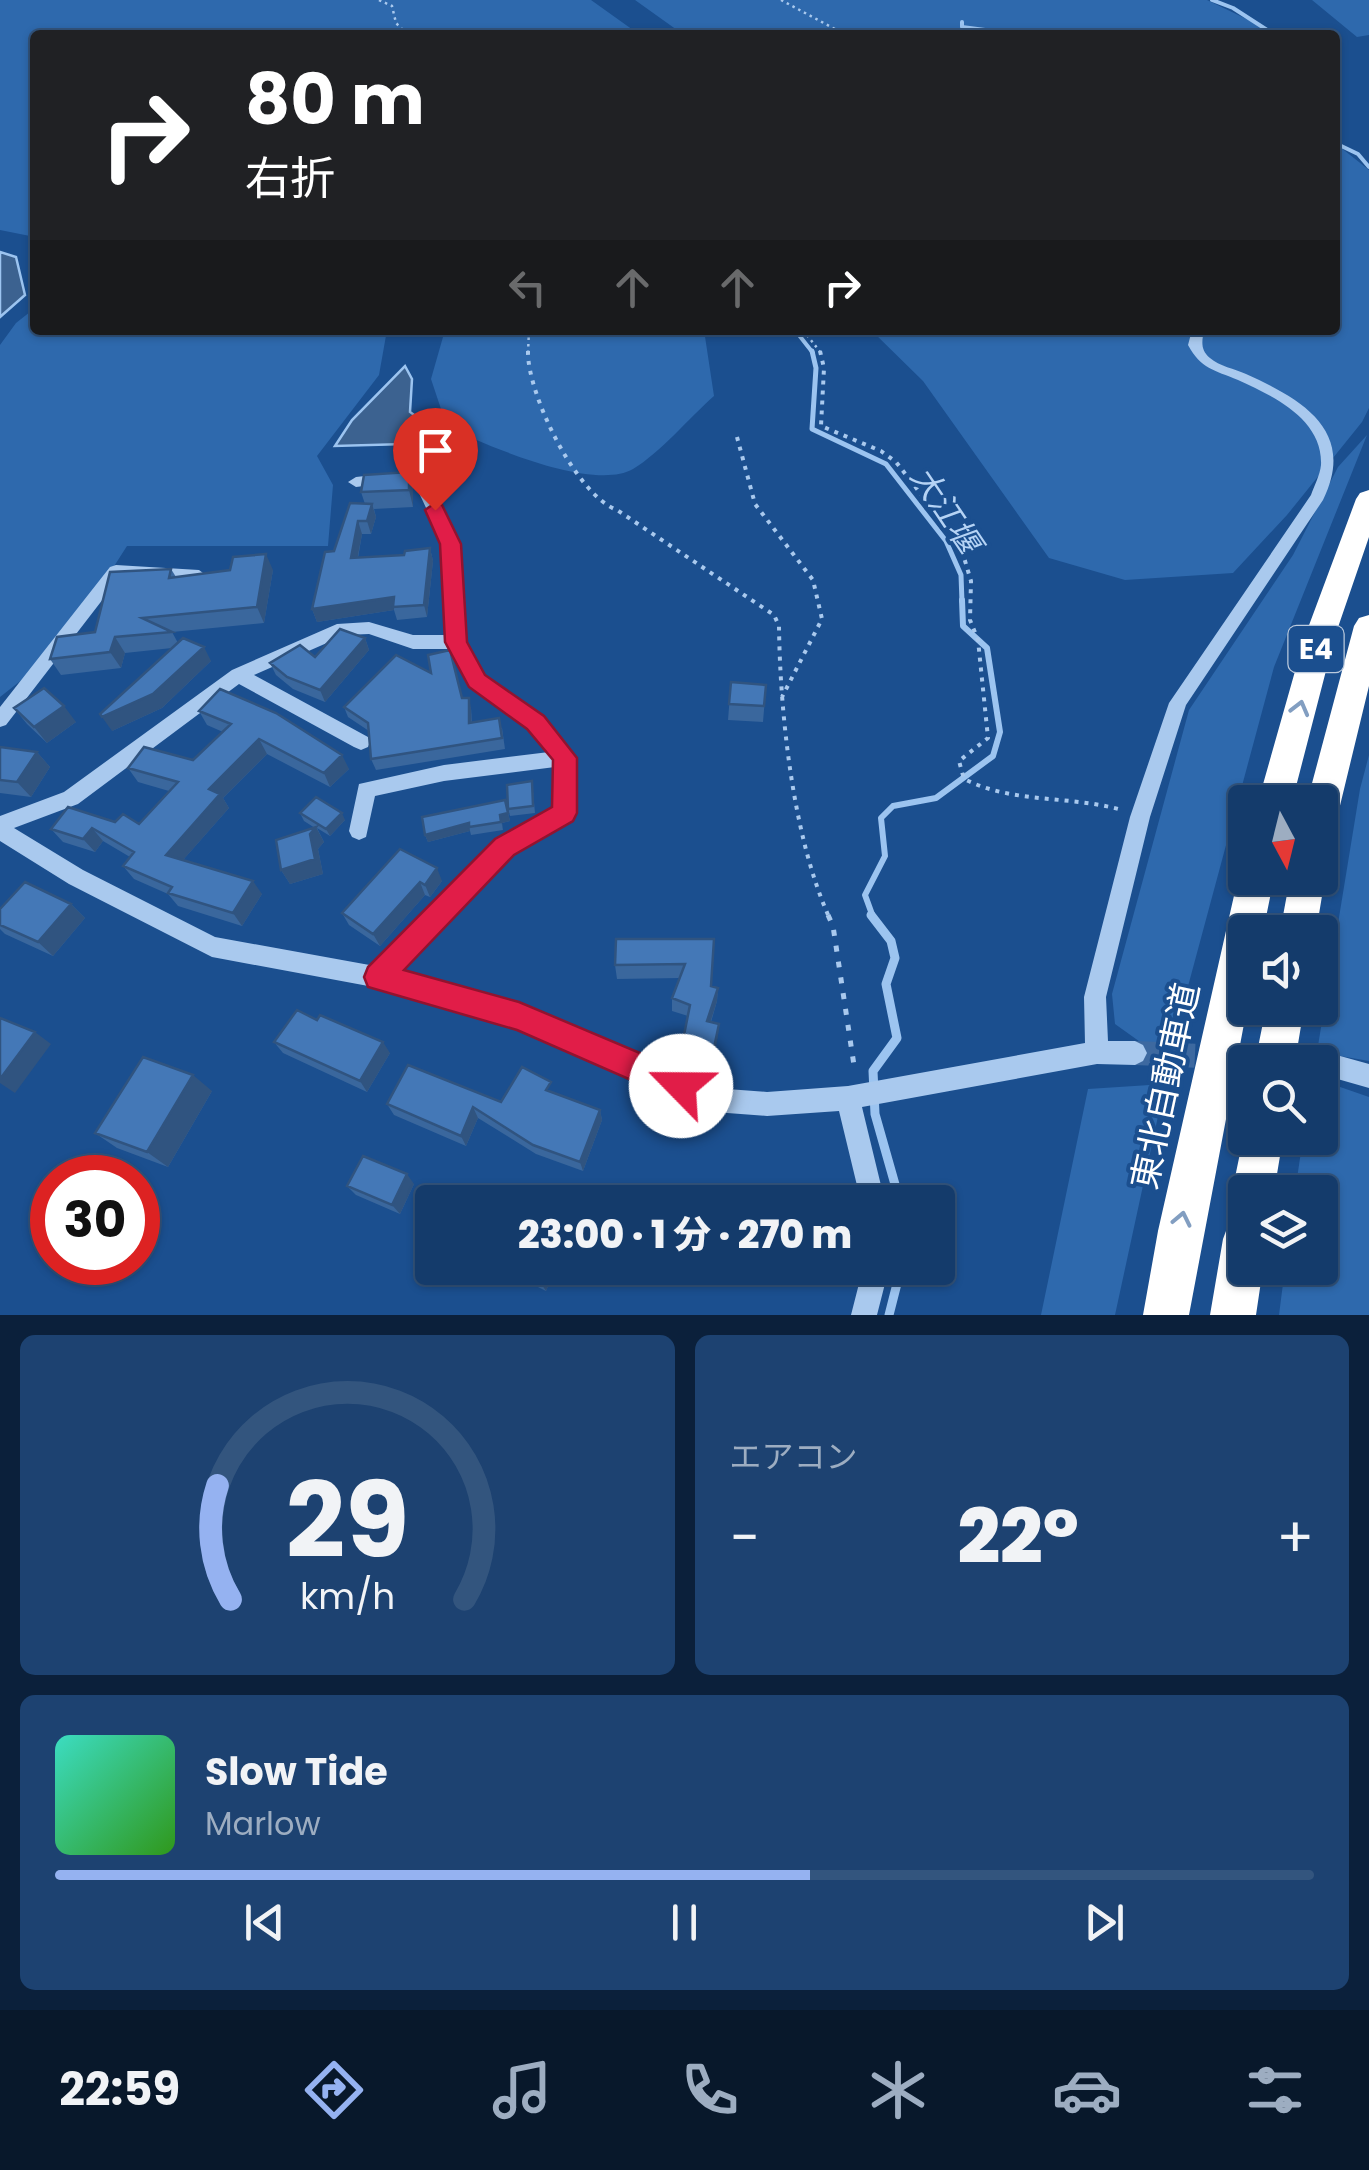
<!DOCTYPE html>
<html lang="ja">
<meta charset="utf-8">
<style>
:root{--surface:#143b6b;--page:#1d4271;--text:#f1f3f6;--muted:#9dadc1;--line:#33557e;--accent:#95b2f1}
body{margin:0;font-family:Poppins,"Noto Sans JP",sans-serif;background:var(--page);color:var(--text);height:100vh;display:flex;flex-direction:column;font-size:38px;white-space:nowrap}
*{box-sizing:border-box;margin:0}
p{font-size:32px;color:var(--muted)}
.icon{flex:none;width:55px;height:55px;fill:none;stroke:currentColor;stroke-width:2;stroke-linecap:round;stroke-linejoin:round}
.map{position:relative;height:1315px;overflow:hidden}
.sheet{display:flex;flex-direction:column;gap:20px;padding:20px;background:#0b203b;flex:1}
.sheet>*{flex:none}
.banner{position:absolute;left:30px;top:30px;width:1310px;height:305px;border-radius:10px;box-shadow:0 2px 8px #0004,0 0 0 2px var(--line);background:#202124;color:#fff;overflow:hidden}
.needle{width:65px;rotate:173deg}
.tools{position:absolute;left:1228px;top:785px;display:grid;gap:20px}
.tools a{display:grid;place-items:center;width:110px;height:110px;border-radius:10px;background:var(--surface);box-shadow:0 2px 8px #0004,0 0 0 2px var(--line);font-size:50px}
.speed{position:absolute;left:30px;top:1155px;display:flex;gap:20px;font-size:50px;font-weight:700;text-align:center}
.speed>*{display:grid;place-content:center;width:130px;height:130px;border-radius:50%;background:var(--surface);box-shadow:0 2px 8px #0004,0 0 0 2px var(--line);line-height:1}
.speed .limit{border:15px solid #d22;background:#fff;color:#111}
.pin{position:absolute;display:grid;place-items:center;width:85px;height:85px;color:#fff;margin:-102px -42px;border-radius:50% 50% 50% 0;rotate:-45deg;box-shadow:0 0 10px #0007}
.pin .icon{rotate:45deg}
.me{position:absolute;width:110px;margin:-55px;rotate:293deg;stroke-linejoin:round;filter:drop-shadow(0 0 8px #0008)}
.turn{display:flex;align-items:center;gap:35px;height:210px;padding:0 50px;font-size:45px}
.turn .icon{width:130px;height:130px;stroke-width:2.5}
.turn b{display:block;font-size:70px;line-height:85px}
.lanes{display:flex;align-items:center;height:95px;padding:0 50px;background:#0003;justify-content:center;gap:50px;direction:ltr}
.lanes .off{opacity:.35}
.big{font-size:75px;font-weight:800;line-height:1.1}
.sheet .widget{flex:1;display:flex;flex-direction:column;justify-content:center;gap:15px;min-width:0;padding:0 35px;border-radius:15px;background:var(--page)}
.sheet .dial{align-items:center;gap:0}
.dial svg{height:260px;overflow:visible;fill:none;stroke:var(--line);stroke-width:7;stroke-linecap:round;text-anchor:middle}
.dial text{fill:var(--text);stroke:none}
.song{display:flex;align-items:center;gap:30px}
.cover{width:120px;height:120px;border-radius:15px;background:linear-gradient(135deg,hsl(170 70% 55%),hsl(110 70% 35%))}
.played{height:10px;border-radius:5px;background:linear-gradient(90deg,var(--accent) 60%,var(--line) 60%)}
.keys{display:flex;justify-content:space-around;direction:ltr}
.heat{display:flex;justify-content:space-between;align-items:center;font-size:55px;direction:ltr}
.sheet .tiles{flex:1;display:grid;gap:20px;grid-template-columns:1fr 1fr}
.widget:last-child{grid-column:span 2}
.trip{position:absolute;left:415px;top:1185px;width:540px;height:100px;border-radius:10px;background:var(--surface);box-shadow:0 2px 8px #0004,0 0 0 2px var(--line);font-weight:800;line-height:100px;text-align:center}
.dock{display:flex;height:160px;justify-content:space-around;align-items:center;background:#08182b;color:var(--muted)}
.dock .icon{width:70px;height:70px}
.dock .active{color:var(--accent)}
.dock b{font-size:45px;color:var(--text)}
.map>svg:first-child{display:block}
.green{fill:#2e69ad}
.water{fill:#3c6290;stroke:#9cc4f0;stroke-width:2.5}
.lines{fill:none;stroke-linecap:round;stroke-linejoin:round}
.stream-far3{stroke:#9cc4f0;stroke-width:4}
.stream-far2{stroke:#9cc4f0;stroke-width:5}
.stream-far1{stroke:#9cc4f0;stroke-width:6}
.stream{stroke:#9cc4f0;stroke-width:9}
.minor-tunnel{stroke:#3d69a0;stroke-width:24;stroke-dasharray:24 12;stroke-linecap:butt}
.path-far2{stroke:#a9c9ee;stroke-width:2.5;stroke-dasharray:2.5 4;stroke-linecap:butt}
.path-far1{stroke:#a9c9ee;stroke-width:4;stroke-dasharray:4 6;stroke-linecap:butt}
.path{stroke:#a9c9ee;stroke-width:5;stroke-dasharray:6 10;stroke-linecap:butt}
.minor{fill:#a9c9ee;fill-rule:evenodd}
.highway{fill:#fff;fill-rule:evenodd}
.wall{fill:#3a679d}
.shaded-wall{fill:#305480}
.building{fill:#4478b7;stroke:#305480;stroke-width:2.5}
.oneway{stroke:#829ec1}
.route{fill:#e11d48;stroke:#92132f;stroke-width:2.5}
.labels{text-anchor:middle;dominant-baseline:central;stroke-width:8;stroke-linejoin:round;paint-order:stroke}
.shield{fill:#1b4f8f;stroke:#bbcadd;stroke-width:2.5}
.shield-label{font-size:28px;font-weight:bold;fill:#fff}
.water-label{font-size:32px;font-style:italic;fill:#b5d3f5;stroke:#1b4f8f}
.near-street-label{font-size:35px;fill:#fff;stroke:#1b4f8f}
</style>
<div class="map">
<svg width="1369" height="1315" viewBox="0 0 1369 1315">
<rect width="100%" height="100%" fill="#1b4f8f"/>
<path class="green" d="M0,0H591L640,35H35V237L0,230Z
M635,0H1207L1280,35H684Z
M1312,0H1369V35L1357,37Z
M1335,143L1369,170V408L1362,422L1287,515L1233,573L1125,580L1049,558L923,381L871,330H1335Z
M35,308V330H387L379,375L317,456L333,485L328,546H127L61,649L0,697V345L16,323Z
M445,330H704L714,396C690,417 660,453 633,469C593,492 486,445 447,427L431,379Z
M1367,435L1274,667L1173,1042L1143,1044L1115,1024L1112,994L1189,710L1293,555L1338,467Z
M1369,755V1061L1317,1052L1360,789Z
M1320,1080L1369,1097V1315H1279L1285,1268H1320V1192H1295L1303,1138H1320Z
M1165,1084L1115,1315H1041L1088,1089Z"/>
<path class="water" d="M0,252L16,257L25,295L0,317Z
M405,366L412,379L410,412L443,436L442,443L335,446L352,420Z"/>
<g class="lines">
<path class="stream-far3" d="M1212,0L1233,8L1275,35
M962,22V27L1023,35
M1335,143L1358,154L1369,167
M795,330L813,353"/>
<path class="stream-far2" d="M812,351L816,368L812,429L886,464L946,541L961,575L962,602"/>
<path class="stream-far1" d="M873,917L865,895L885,856L881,818L893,806L936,798L993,756L1000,732L987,648L963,626L962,600"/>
<path class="stream" d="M871,915L891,941L895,958L886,984L897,1038L873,1071L875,1114L900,1202
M889,1315L901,1268"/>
<path class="minor-tunnel" d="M1135,1053L1315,1061"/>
<path class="path-far2" d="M379,0L392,6L396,23L408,35
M781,0L846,35
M803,330L821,353
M528,353L529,330"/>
<path class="path-far1" d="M528,351C527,393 576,495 617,510L774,615L779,626C780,714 793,837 829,917
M820,351L824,368L821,426L881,451L896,462L960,544L971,581L970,620L978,640L988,738L959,761L964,779C1014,804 1069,795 1122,810
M737,437L755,504L813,580L822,619L782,697"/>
<path class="path" d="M828,915L833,926L855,1072"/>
<path class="minor" d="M1192,330H1204C1202,341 1200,350 1210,358C1219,366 1235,369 1246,374C1302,399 1357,431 1323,500L1186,705L1150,817L1106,997L1108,1041H1135L1143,1045L1147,1053L1143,1061L1135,1065L1097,1064L862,1107L885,1202H861L839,1111L767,1116L714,1112L518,1027L379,988L212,957L69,884L0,841V816L64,792L232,670L337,624L369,622L413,635H447L443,544L413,480L356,487L348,482L356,477L418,470L425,475L459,544L465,642L483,676L543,718L572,752L574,758V813L571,819L512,853L399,972L519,1005L714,1088L767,1092L848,1086L1085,1043L1084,997L1130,817L1169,703L1311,495C1314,486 1320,475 1321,465C1323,419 1273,396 1238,380C1214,370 1201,369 1188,345ZM369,634L413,649H451L471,686L529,728L549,752L444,765L359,784L349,831L352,837L359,840L366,837L375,796L444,781L555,767L554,809L498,841L375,966L215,937L83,870L14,828L78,804L239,684L354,747L361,750L368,747L370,742L368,737L254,675L345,635Z
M116,565L199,570L207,576L199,582L120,577L6,725L0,727V707L110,567Z
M1315,1049L1369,1064V1088L1320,1074V1062L1303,1061L1307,1053Z
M863,1268H889L877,1315H851Z"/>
<path class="highway" d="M1369,490V537L1335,636L1292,802H1258L1305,636L1356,499L1360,493Z
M1369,615V686L1337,818L1332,828L1320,833V802H1307L1354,626L1359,618Z
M1245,866V878H1274L1263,932H1245L1247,1008L1189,1315H1143L1158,1231L1238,878Z
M1320,868L1325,878L1316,932H1280L1290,878H1320Z
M1266,1008H1304L1295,1062H1255Z
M1245,1129V1138H1283L1274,1192H1245V1210L1238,1207L1232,1192Z
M1245,1217V1268H1263L1256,1315H1210L1223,1239L1229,1223Z"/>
</g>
<path class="wall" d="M409,472L413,489V507L374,509L376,517L371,534H362L358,558L404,555L430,548L433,561L427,617L397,620L394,610L317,622L312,609L334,551L365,504L361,492Z
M171,569L176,577L273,570L264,623L172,632L178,643L211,661L162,708L112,731L172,648L125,653L121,668L61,675L50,659L95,632Z
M365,638L369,650L325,702L293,689L276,675L270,663L315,657Z
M731,682L766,685L763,722L728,720Z
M462,698L471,708L472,723L502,728L505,749L376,770L371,759L369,731L348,717L344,707Z
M14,708L76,722L47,743L27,724Z
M199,711L349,769L330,787L267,754L223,798L229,808L183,860L262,894L242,926L178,906L168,894L134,879L123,866L130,857L103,841L95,852L63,842L51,829L115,822L139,824L169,791L138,782L128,768L193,760L223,732L207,725Z
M0,747L37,752L50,767L31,797L0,793Z
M532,781L535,813L510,816L508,809Z
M505,800L510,821L502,823L503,830L471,835L470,831L428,842L425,835Z
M300,813L345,820L330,836L317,828L324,842L318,849L323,874L290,884L281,870L315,828L304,821Z
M400,849L442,881L430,897L425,895L380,946L349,925L342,913Z
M71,904L85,918L53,956L5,934L0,929V909Z
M714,939L711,986L718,988L717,1001L711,1022L719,1024L712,1068L681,1061V1050L688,1016L672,1011V998L680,978L617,979L615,965Z
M274,1042L390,1053L367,1092L283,1053Z
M212,1091L168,1167L117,1148L95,1133Z
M554,1093L600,1110L602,1120L583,1171L536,1154L478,1118L466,1146L394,1115L387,1104L501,1102Z
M414,1184L400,1214L356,1195L347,1186Z
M486,1268H556L546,1291L508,1272L506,1276Z"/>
<path class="shaded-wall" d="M409,472L413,489V507L409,490Z
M372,504L376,517L371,534L367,521Z
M358,521L362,534L355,571L351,558Z
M430,548L433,561L427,617L424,605Z
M266,554L273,570L264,623L257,607Z
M394,597V610L317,622L312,609Z
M115,637L125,653L121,668L110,652Z
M365,638L369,650L325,702L320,690Z
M204,647L211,661L162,708L112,731L102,717Z
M469,698L471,708L472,734L469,723Z
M64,706L76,722L47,743L34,727Z
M259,739L267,754L223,798L229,808L176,868L166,855L209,789Z
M37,752L50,767L31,797L17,782Z
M342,755L349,769L330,787L324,773Z
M342,813L345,820L330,836L326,829Z
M508,813L510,821L502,823L503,830L500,815Z
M469,823L470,831L428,842L425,835Z
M316,827L324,842L318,849L323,874L290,884L281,870Z
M92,828L103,841L95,852L83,839Z
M437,868L442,881L430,897L425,885Z
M253,881L262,894L242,926L233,913Z
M420,882L425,895L380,946L373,934Z
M71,904L85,918L53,956L38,942Z
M718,988L717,1001L707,1033V1021Z
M719,1024L718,1036L712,1068V1057Z
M35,1032L51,1044L15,1093L0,1083V1079Z
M383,1042L390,1053L367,1092L360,1081Z
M193,1075L212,1091L168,1167L147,1152Z
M473,1107L478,1118L466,1146L461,1136Z
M600,1110L602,1120L583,1171L580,1162Z
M407,1174L414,1184L400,1214L392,1205Z
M550,1268H556L546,1291L542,1285Z"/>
<path class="building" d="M409,472V490L361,492L364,475Z
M350,503L372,504L367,521H358L351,558L404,555L405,551L430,548L424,605L393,607L394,597L312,609L325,552L334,551Z
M266,554L257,607L142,618L172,632L115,637L110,652L50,659L57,637L95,632L110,572L171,569L169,578L230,570L233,557Z
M340,629L365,638L320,690L287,677L270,663L300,645L315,657Z
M183,638L204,647L153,694L102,717L100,714Z
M450,650L462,698H469V723L499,718L502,738L371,759L368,723L344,707L396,655L431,673L428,655Z
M731,682L766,685L764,706L729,704Z
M44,688L64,706L34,727L14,708Z
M220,689L276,713L342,755L324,773L259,739L209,789L220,794L166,855L253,881L233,913L168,893L172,887L123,866L134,852L92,828L83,839L51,829L68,807L115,822L123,814L139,824L178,782L128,768L144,747L193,760L231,724L199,711Z
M0,747L37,752L17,782L0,780Z
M532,781L533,806L508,809L507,785Z
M316,797L342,813L326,829L300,813Z
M505,800L508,813L500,815L501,822L469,827V823L425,835L422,817Z
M316,827L310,834L315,859L281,870L276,840Z
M400,849L437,868L425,885L420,882L373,934L342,913Z
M25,882L71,904L38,942L0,925V909Z
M616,939H714L711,986L718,988L707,1021L719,1024L712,1057L681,1050L690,1005L672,998L685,964L615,965Z
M297,1010L317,1020L320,1015L383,1042L360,1081L274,1042Z
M0,1018L35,1032L0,1079Z
M143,1057L193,1075L147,1152L95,1133Z
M408,1065L501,1102L522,1067L551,1082L546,1090L600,1110L580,1162L533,1145L473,1107L461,1136L387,1104Z
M363,1156L407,1174L392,1205L347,1186Z
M507,1268H550L542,1285Z"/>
<defs><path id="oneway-chevron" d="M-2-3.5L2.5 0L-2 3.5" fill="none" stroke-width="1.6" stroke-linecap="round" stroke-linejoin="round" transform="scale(2.5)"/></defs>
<g class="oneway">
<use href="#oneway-chevron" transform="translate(1300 708) rotate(-75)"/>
<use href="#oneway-chevron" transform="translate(1182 1219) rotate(-78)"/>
</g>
<path class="route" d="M435,503L442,505L461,544L467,642L485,675L544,716L577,758V813L573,821L514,855L404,970L519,1002L692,1075L696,1086L692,1097L681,1102L517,1030L368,987L364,977L368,967L495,839L552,807L553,760L527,729L469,687L445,642L440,544L425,510Z"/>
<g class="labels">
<rect class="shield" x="1288.5" y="626" width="55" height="46" rx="8"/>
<g class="shield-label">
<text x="1316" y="649">E4</text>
</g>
<g class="water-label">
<text transform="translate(946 509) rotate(56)">大江堰</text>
</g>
<g class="near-street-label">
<text transform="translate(1165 1086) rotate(-78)">東北自動車道</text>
</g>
</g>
</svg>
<div class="tools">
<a><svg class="needle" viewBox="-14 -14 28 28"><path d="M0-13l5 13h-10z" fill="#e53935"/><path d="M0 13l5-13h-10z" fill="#9dadc1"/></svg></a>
<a><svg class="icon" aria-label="sound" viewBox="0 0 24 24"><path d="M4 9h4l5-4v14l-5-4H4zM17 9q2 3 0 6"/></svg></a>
<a><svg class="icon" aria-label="search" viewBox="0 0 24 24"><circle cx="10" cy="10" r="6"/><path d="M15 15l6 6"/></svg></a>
<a><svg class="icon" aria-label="layers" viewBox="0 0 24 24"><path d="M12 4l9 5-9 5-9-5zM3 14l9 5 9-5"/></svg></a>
</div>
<div class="speed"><div class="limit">30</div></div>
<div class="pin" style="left:435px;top:510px;background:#d93025"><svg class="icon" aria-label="arrive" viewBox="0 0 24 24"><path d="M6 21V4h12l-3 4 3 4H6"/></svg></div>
<svg class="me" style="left:681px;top:1086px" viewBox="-20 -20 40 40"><circle r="19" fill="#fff"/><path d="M0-13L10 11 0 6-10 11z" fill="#e11d48"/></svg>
<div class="trip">23:00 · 1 分 · 270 m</div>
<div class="banner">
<div class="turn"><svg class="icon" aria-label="right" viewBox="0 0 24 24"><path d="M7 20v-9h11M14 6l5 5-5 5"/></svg><div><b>80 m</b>右折</div></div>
<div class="lanes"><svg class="icon off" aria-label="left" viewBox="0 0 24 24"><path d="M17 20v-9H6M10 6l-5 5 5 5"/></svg><svg class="icon off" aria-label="ahead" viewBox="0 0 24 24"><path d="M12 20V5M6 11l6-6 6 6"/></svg><svg class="icon off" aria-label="ahead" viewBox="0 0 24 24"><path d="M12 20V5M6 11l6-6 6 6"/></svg><svg class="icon" aria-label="right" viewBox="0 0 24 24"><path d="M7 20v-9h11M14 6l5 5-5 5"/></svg></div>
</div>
</div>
<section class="sheet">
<div class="tiles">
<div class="widget dial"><svg viewBox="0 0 100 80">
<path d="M14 69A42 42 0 1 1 86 69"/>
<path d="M14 69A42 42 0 0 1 10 34" stroke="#95b2f1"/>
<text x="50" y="56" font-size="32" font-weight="700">29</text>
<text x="50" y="72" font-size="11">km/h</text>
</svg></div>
<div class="widget"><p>エアコン</p>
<div class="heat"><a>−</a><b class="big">22°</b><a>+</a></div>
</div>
<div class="widget">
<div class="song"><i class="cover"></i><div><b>Slow Tide</b><p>Marlow</p></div></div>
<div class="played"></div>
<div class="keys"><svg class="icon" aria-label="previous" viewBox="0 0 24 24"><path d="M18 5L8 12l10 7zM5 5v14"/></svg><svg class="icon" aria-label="pause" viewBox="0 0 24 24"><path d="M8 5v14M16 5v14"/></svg><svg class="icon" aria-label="next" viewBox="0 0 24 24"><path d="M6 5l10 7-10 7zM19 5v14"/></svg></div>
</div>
</div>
</section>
<nav class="dock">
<b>22:59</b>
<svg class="icon active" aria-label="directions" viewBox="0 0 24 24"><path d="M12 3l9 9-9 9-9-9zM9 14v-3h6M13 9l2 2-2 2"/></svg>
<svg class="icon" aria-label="music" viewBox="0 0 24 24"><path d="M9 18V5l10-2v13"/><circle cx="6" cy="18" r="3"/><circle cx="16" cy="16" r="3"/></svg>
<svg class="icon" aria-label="phone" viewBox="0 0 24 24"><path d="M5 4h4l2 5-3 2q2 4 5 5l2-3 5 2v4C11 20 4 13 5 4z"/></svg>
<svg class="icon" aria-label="climate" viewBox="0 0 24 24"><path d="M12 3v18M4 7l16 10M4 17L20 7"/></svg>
<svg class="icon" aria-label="car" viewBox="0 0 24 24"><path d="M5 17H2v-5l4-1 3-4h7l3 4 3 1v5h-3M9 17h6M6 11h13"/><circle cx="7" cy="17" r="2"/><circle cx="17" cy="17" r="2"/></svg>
<svg class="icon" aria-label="filters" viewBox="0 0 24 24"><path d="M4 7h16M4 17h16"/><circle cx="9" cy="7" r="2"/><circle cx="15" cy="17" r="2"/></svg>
</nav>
